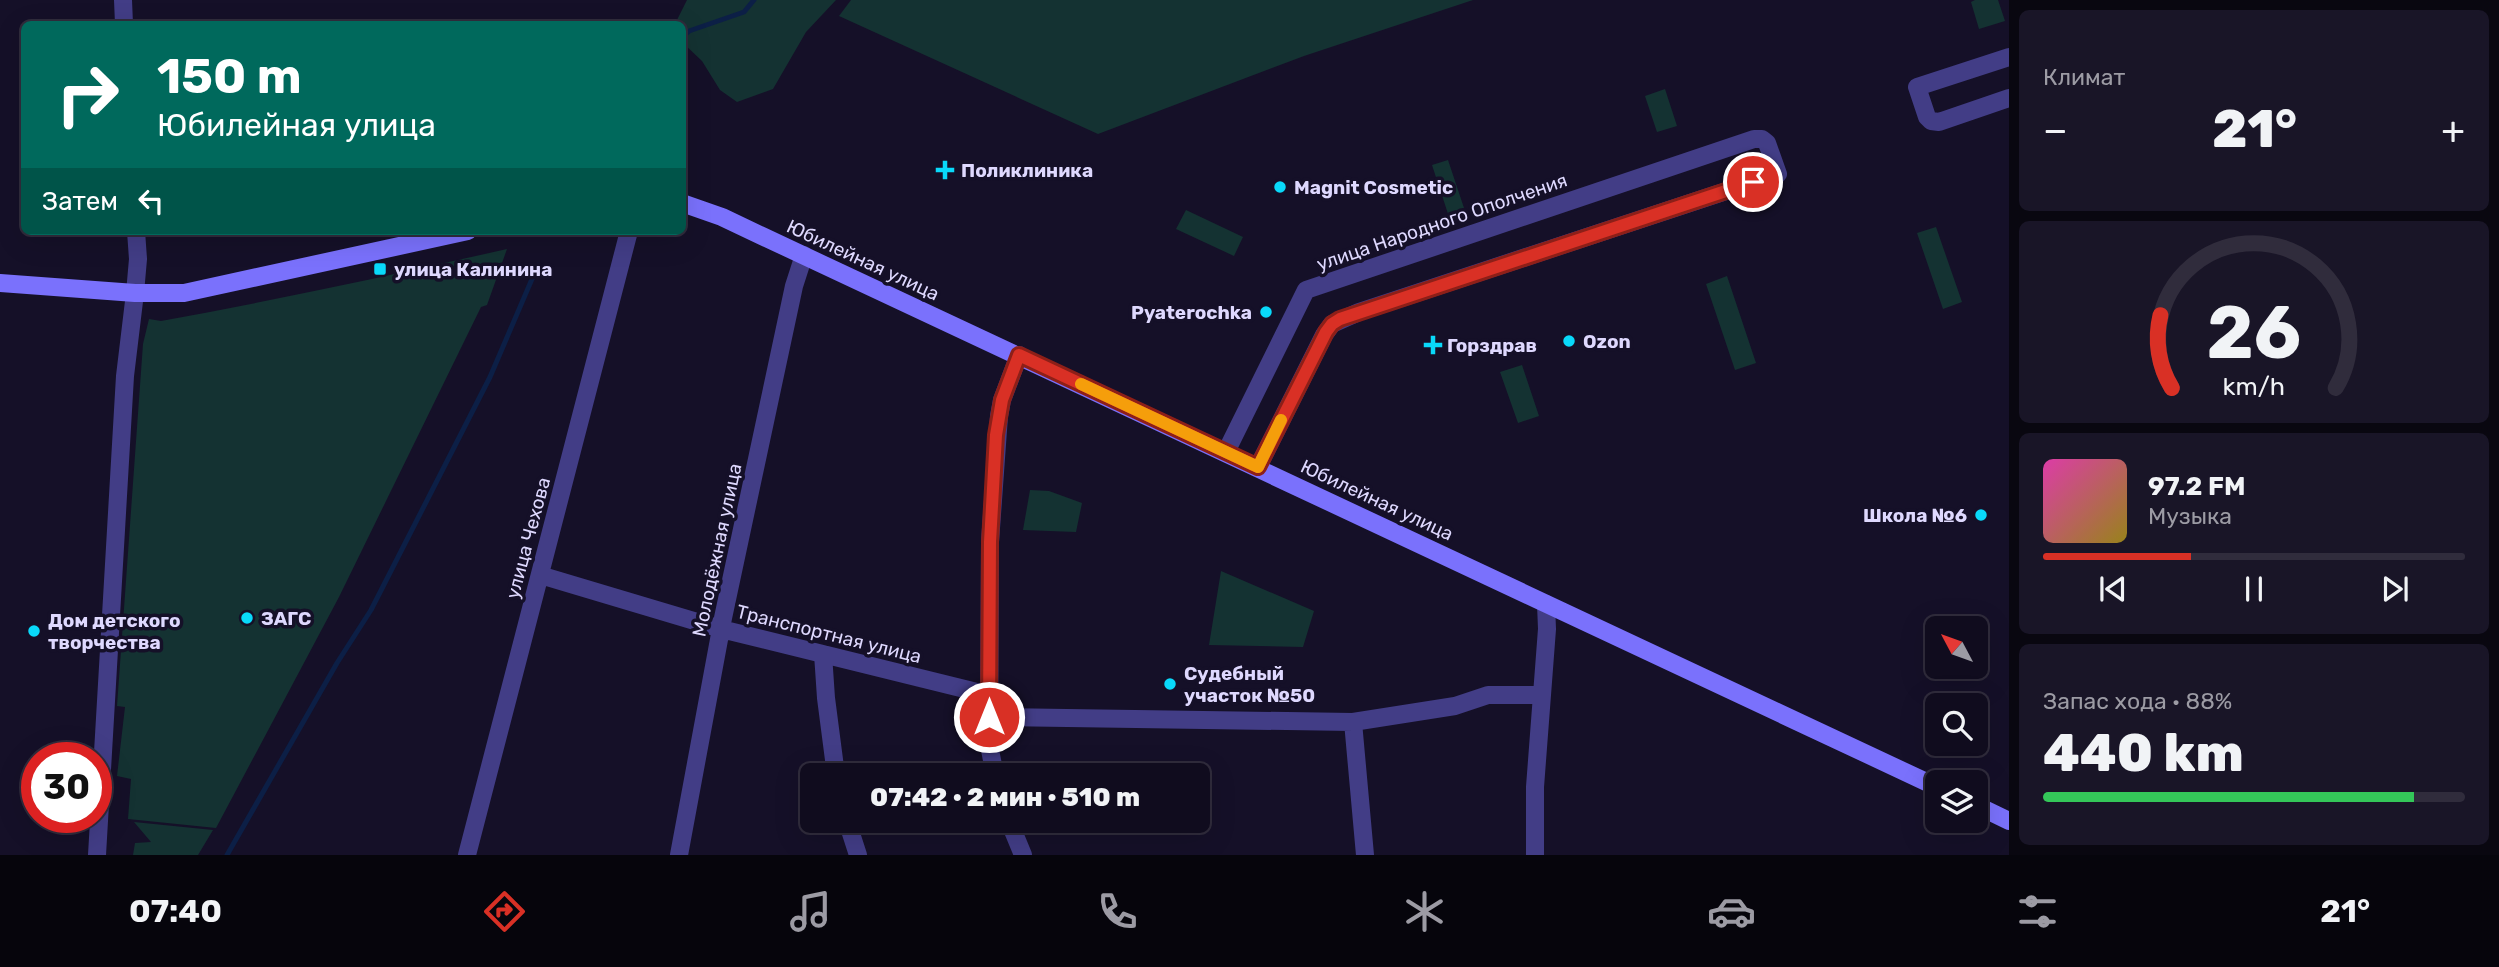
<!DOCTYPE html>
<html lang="ru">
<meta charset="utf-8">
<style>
:root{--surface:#100c1e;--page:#191527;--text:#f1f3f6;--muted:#9c9ba4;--line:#302c3c;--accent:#d93025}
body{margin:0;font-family:Rubik,sans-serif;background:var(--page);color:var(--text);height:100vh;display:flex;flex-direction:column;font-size:26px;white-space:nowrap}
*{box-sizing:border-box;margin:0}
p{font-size:23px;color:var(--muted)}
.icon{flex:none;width:38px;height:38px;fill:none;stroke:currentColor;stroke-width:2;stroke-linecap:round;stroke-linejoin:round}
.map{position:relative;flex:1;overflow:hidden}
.sheet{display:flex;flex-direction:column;gap:10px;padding:10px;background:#090710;width:490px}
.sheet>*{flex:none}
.top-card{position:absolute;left:21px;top:21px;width:665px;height:214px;border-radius:10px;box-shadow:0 7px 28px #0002,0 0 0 2px var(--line);background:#00695c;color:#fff;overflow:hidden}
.needle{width:46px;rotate:311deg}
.controls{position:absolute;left:1925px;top:616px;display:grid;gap:14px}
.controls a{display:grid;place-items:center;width:63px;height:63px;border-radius:10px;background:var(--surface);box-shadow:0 7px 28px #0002,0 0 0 2px var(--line);font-size:35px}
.speed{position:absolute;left:21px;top:742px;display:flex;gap:14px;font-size:35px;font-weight:700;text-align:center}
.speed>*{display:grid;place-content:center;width:91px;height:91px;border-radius:50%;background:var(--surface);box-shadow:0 7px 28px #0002,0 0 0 2px var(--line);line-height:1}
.speed .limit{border:10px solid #d22;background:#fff;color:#111}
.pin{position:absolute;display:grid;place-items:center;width:60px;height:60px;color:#fff;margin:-30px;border:4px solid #fff;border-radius:50%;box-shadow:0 2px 7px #0007}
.me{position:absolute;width:77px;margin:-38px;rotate:0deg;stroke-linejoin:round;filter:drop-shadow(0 0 5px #0008)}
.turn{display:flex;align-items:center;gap:24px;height:147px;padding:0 21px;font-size:32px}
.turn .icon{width:91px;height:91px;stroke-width:2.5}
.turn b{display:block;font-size:49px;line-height:60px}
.then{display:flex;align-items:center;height:66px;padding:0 21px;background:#0003;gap:14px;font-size:26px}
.big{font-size:52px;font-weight:800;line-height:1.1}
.sheet .card{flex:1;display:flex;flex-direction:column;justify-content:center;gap:10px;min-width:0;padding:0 24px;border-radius:10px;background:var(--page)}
.sheet .dial{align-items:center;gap:0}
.dial svg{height:182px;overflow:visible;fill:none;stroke:var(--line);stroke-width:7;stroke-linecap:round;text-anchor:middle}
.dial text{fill:var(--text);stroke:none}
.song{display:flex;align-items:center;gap:21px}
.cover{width:84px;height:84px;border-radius:10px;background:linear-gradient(135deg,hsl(320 70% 55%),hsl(50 70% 35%))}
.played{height:7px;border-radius:4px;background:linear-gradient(90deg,var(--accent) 35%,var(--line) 35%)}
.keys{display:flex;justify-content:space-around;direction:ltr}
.heat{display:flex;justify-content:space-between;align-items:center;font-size:38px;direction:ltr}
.charge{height:10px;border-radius:5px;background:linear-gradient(90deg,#34c759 88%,var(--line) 0)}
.trip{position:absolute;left:800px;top:763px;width:410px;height:70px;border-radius:10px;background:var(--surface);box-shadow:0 7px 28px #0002,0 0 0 2px var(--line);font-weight:800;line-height:70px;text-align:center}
.tab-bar{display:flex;height:112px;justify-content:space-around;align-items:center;background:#06050c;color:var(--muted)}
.tab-bar .icon{width:49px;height:49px}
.tab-bar .active{color:var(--accent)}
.tab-bar b{font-size:32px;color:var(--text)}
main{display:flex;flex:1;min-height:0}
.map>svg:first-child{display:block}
.green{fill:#143232}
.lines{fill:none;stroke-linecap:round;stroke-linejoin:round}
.stream{stroke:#0c1f46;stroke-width:5}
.minor{stroke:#423d86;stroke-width:18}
.tertiary{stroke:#423d86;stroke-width:18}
.secondary{stroke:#7a71fc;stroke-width:18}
.route-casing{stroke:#8d1f18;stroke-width:18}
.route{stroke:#d93025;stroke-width:12}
.slow{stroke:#f59e0b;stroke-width:12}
.poi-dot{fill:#09d9fa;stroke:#151028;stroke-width:2.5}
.labels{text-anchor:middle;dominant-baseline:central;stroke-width:7;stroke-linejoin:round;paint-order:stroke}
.poi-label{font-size:19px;font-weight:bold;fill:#ded8fe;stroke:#151028;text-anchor:start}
.street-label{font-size:19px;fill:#ded8fe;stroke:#151028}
</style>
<main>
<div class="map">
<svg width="2009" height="855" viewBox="0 0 2009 855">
<rect width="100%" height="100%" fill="#151028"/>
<path class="green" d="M687,0H836L806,32L773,89L737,102L720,90L702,61L683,43L682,24H675Z
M851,0H1473L1304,56L1098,134L839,16Z
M1975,0H1998L2005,21L1979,29L1971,2Z
M1665,89L1677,126L1657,132L1645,96Z
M1448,160L1467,217L1451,223L1432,165Z
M1186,210L1243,237L1234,256L1176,229Z
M1936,227L1962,302L1943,309L1917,233Z
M507,249L487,305L481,307L339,597L216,828L128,819L131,779L117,776L125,707L117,706L143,344L149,319L161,321C277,300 392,275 507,249Z
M1727,276L1756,363L1735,370L1706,284Z
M1522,365L1539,416L1518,423L1500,372Z
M1030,490L1049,491L1082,503L1076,532L1023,530Z
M1221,571L1314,611L1303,647L1209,645Z
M134,822L213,830L198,855H133L135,843L151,842Z"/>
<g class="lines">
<path class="stream" d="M682,37L689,31L744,12L754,0
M227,855L337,663L371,610L490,377L538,265"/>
<path class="minor" d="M2009,57L1917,87L1927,117L1931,121L1939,122L2009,98
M1226,452L1306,290L1754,139H1762L1767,143L1778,174L1359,312L1332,324L1324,335L1258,467
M540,575L721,629L989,695
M823,654L826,698L836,775
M989,717L1353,722L1455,706L1488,695H1542
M1353,722L1365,855
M995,775L989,745L990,542L999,416L1002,400L1019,355
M847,821L858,855
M1009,821L1023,855
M97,855L125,376L135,293
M467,855L629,231
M679,855L723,618L794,286L804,255
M1535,855V787L1547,629L1546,604"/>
<path class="tertiary" d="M123,0L124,24
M135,293L138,259L136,231"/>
<path class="secondary" d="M682,203L722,217L762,236L1937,787
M0,283L135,293H184L468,231
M1976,805L2009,821"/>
</g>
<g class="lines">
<defs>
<path id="route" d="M989,717L990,542L996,435L1002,400L1019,355L1258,467L1326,332L1332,324L1340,319L1753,182"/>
</defs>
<use href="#route" class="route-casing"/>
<use href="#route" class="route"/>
<path class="slow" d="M1081,384L1258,467L1281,420"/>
</g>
<g class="poi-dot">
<path d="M941.5 159.5h7v7h7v7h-7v7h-7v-7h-7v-7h7z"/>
<circle cx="1280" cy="187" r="7"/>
<rect x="373" y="262" width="14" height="14" rx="3.5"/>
<circle cx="1266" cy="312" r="7"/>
<circle cx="1569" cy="341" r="7"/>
<path d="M1429.5 334.5h7v7h7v7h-7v7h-7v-7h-7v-7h7z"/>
<circle cx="1981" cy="515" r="7"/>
<circle cx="247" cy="618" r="7"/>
<circle cx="34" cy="631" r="7"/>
<circle cx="1170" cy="684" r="7"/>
</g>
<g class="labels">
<g class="poi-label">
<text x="961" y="170">Поликлиника</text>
<text x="1294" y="187">Magnit Cosmetic</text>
<text x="394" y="269">улица Калинина</text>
<text x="1252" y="312" text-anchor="end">Pyaterochka</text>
<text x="1583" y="341">Ozon</text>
<text x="1447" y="345">Горздрав</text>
<text x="1967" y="515" text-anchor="end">Школа №6</text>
<text x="261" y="618">ЗАГС</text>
<text x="48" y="620">Дом детского<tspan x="48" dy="22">творчества</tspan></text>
<text x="1184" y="673">Судебный<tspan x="1184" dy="22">участок №50</tspan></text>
</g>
<g class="street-label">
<text transform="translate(1442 222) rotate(-19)">улица Народного Ополчения</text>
<text transform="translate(863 260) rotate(25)">Юбилейная улица</text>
<text transform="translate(1377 500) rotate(25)">Юбилейная улица</text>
<text transform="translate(528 538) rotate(-75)">улица Чехова</text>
<text transform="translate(717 550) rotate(-78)">Молодёжная улица</text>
<text transform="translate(829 634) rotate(14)">Транспортная улица</text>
</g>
</g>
</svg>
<div class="controls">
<a><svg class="needle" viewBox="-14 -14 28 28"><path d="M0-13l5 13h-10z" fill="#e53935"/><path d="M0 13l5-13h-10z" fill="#9c9ba4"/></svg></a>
<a><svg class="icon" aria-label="search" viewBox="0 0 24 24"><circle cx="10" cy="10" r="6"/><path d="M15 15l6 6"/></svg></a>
<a><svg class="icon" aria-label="layers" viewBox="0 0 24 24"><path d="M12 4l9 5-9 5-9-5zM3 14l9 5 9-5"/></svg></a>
</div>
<div class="speed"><div class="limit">30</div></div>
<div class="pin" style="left:1753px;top:182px;background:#d93025"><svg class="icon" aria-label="arrive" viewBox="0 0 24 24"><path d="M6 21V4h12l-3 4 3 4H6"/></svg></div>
<svg class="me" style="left:989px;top:717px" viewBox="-20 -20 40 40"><circle r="17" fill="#d93025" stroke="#fff" stroke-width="3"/><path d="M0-11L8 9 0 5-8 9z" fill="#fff"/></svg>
<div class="trip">07:42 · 2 мин · 510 m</div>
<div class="top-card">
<div class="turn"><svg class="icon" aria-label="right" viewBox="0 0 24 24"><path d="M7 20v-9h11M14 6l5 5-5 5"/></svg><div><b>150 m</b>Юбилейная улица</div></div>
<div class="then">Затем<svg class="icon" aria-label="left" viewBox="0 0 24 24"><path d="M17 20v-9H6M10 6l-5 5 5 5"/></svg></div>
</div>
</div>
<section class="sheet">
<div class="card"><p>Климат</p>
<div class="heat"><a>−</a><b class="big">21°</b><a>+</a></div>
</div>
<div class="card dial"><svg viewBox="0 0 100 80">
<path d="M14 69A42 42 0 1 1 86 69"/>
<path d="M14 69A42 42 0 0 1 9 37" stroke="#d93025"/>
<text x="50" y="56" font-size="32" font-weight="700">26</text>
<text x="50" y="72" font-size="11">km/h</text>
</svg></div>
<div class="card">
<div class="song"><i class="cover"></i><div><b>97.2 FM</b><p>Музыка</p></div></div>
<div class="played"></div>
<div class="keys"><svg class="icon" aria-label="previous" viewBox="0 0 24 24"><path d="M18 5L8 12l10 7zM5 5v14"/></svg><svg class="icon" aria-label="pause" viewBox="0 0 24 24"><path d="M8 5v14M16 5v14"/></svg><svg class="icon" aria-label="next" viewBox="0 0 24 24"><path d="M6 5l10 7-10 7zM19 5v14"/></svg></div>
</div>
<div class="card"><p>Запас хода · 88%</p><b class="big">440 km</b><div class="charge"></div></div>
</section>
</main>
<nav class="tab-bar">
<b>07:40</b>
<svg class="icon active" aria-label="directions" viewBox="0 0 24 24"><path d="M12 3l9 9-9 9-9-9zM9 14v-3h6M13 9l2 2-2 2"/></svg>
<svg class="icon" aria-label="music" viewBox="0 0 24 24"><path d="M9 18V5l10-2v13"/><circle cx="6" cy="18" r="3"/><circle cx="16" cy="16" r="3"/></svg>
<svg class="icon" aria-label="phone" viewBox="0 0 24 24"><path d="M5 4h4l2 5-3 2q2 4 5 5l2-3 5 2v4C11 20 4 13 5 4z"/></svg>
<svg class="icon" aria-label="climate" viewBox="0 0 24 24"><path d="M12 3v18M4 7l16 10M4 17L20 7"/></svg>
<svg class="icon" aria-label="car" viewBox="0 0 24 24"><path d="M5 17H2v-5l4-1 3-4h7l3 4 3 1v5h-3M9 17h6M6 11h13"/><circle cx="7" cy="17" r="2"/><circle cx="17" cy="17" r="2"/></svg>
<svg class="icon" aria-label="filters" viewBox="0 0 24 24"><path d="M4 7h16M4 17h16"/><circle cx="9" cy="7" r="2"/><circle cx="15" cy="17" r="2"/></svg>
<b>21°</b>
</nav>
